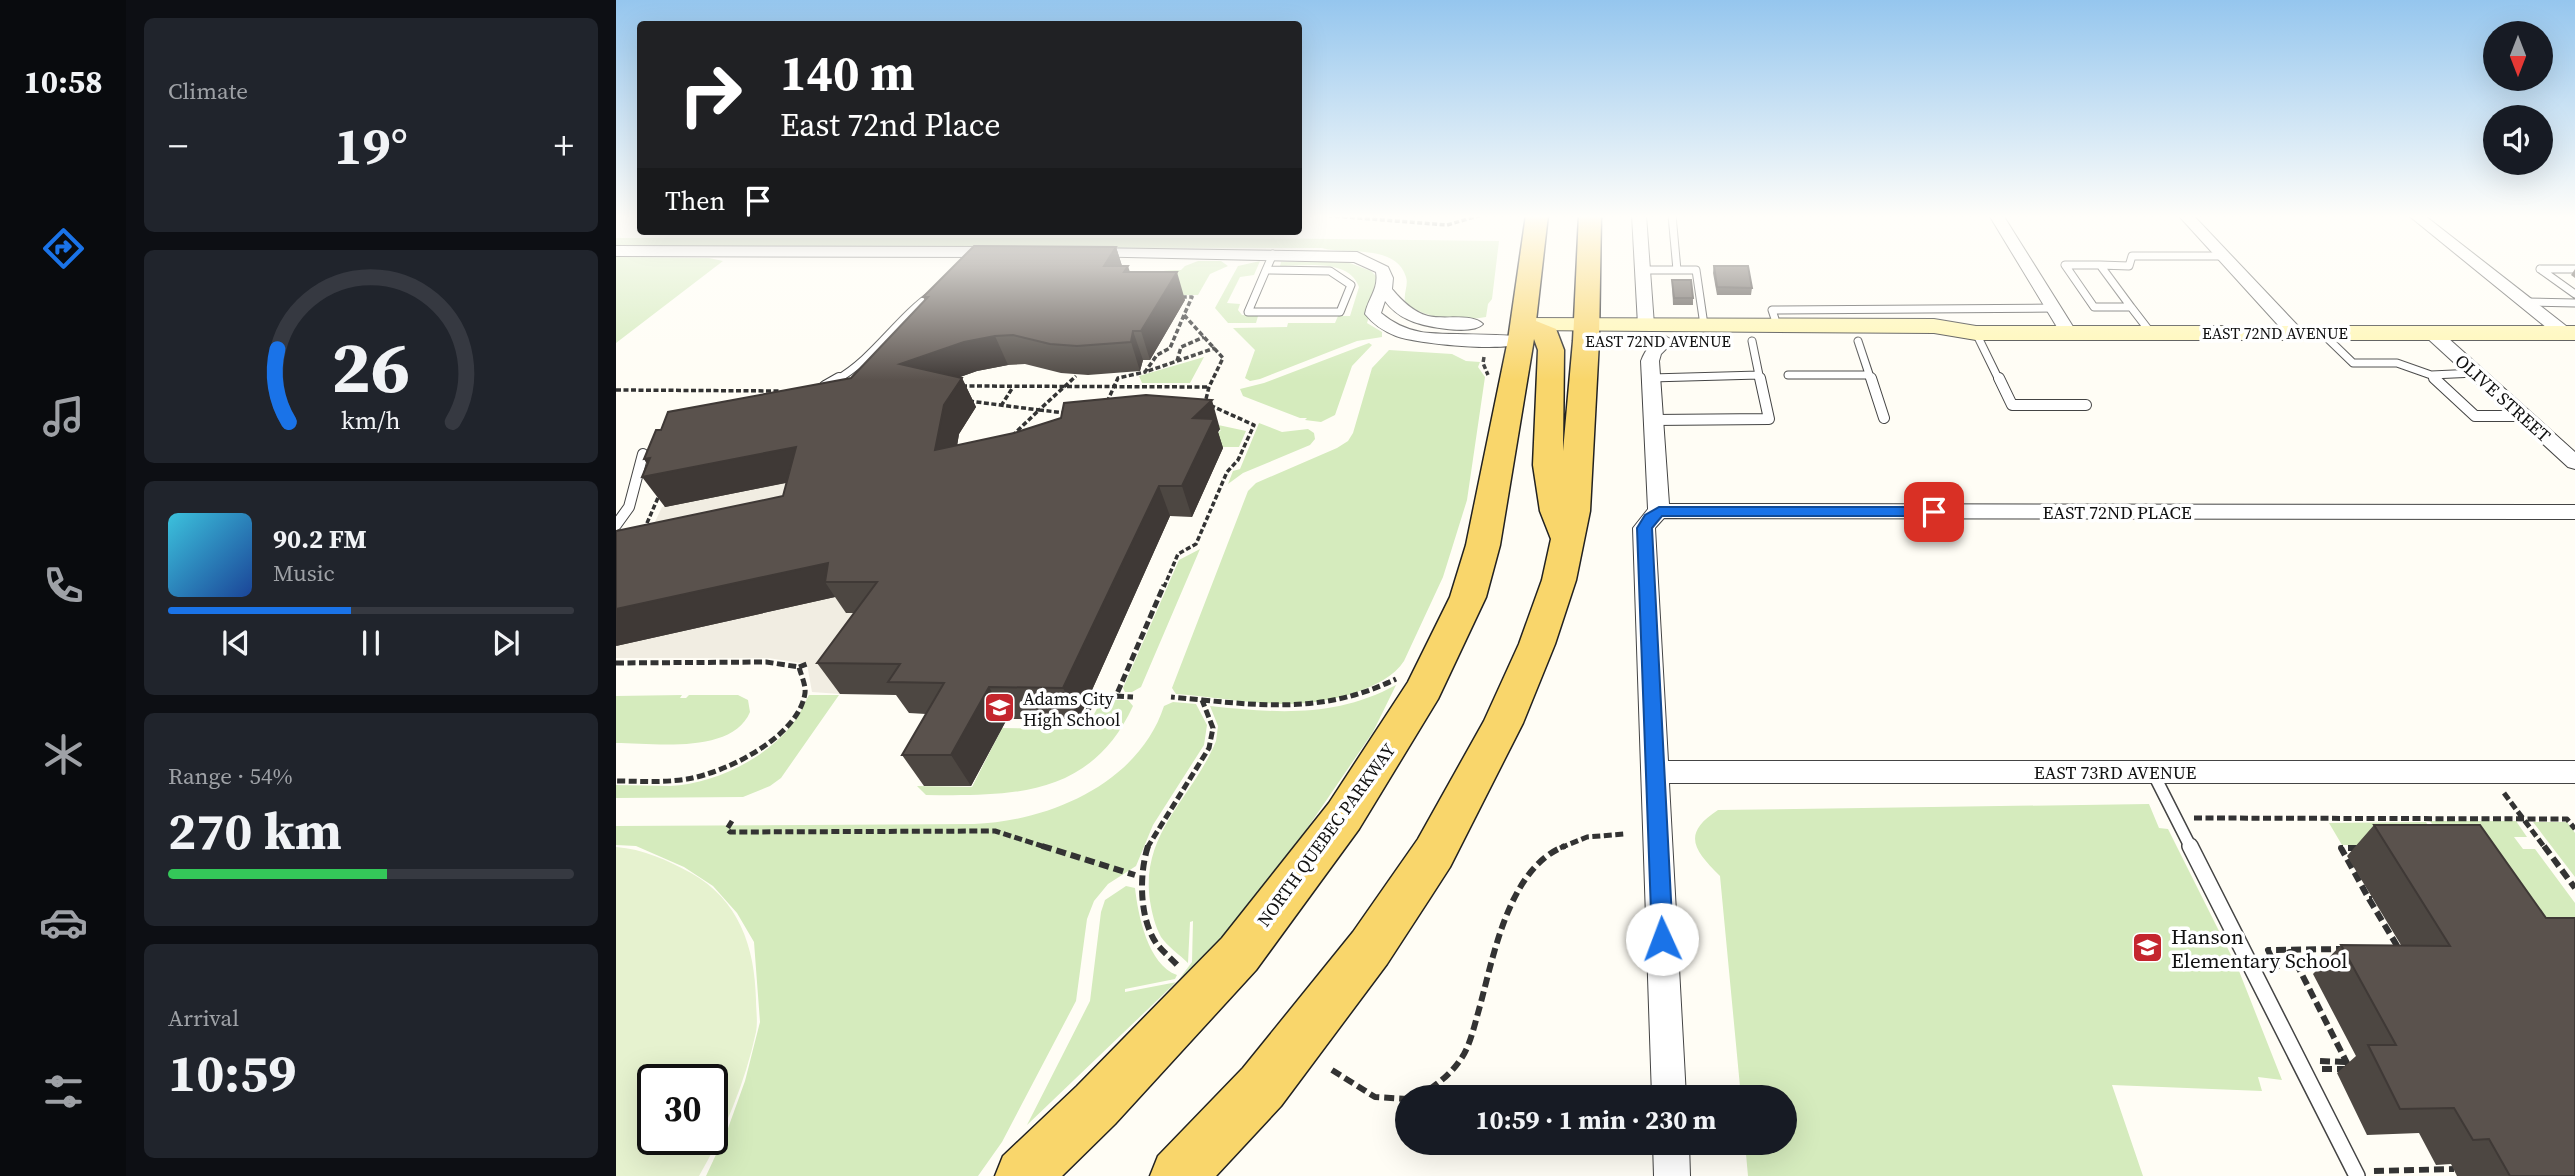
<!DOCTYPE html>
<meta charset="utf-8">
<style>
:root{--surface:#171b24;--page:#20242c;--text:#f1f3f6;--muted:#9ea1a6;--line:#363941;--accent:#1a73e8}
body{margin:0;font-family:"Source Serif 4",serif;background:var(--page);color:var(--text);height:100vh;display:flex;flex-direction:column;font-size:26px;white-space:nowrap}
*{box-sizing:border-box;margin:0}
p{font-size:23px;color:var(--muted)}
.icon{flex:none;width:38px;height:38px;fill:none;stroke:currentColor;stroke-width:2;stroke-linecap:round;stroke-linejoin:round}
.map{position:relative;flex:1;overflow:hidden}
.sheet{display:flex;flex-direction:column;gap:18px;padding:18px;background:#0d0f14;width:490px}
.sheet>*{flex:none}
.banner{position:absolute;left:21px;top:21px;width:665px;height:214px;border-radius:7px;box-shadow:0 7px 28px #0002;background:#202124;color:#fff;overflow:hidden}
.needle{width:46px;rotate:180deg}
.controls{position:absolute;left:1867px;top:21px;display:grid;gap:14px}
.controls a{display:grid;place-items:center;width:70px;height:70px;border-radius:50%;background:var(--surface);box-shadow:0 7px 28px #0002;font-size:35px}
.speed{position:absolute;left:21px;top:1064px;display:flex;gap:14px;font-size:35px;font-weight:700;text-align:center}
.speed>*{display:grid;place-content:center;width:91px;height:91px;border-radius:50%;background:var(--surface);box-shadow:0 7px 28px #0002;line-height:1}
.speed .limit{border:4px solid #111;border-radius:10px;background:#fff;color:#111}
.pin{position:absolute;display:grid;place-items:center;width:60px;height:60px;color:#fff;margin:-30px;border-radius:14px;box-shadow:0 4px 10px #0006}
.me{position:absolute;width:77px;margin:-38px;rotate:358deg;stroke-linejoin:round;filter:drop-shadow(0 0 5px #0008)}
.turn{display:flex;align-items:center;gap:24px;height:147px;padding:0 28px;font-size:32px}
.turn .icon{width:91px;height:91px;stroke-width:2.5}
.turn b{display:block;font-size:49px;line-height:60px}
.then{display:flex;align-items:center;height:66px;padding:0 28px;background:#0003;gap:14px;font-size:26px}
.big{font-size:52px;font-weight:700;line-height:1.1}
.sheet .widget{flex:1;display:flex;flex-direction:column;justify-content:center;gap:10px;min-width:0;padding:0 24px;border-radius:10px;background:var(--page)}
.sheet .dial{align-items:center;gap:0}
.dial svg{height:182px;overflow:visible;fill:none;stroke:var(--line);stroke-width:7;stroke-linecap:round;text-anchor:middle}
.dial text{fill:var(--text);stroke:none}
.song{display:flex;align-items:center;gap:21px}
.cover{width:84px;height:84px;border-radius:10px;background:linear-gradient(135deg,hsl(190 70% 55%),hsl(220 70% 35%))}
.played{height:7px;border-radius:4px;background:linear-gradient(90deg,var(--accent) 45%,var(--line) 45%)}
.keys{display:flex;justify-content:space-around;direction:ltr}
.heat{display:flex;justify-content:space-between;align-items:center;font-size:38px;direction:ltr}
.charge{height:10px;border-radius:5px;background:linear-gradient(90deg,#34c759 54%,var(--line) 0)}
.trip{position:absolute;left:779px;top:1085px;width:402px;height:70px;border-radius:35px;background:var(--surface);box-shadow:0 7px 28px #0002;font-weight:700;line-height:70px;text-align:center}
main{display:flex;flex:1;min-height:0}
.dock{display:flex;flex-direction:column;width:126px;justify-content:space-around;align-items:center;background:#090b0e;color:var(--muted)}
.dock .icon{width:49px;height:49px}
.dock .active{color:var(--accent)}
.dock b{font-size:32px;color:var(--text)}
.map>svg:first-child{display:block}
.green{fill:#d5ebbd}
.pitch{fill:#e6f2cf;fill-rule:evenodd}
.plaza{fill:#f1ede2}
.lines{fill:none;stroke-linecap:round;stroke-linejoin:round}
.lane-far3-casing{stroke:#444;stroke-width:9}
.lane-far2-casing{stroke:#444;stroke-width:12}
.lane-far1-casing{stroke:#444;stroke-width:14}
.lane-casing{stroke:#444;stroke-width:18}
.street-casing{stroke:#444;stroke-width:2}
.secondary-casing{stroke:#333;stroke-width:2}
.primary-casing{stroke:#222;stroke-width:3}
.path-far2{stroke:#333;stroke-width:3.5;stroke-dasharray:5 2.5;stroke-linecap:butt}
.path-far1{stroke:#333;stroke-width:5;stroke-dasharray:8 3.5;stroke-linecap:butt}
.path{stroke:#333;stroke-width:6;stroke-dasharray:10 5;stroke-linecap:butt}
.lane-far3{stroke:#fff;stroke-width:7}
.lane-far2{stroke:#fff;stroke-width:10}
.lane-far1{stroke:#fff;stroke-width:11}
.lane{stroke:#fff;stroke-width:15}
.street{fill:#fff;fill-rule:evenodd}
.secondary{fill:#fff6b0;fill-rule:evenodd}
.primary{fill:#f9d66b;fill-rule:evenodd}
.wall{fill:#4d4742}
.shaded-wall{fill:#3f3936}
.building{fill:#5a524d;stroke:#3f3936;stroke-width:2}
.route{fill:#1a73e8;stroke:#114b97;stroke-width:2}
.labels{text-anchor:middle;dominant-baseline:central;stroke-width:7;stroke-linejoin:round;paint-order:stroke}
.far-street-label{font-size:16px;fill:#111;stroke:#fff}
.street-label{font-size:18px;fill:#111;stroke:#fff}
.poi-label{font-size:18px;fill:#111;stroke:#fff;text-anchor:start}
.near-poi-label{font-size:21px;fill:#111;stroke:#fff;text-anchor:start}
</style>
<main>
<nav class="dock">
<b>10:58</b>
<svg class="icon active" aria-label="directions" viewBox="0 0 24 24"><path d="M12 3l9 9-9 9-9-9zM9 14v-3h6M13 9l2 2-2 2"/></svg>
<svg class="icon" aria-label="music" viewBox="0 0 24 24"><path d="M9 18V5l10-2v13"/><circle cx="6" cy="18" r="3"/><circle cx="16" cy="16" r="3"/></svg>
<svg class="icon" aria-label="phone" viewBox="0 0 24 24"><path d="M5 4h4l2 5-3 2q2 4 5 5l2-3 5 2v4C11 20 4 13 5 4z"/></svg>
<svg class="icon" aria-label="climate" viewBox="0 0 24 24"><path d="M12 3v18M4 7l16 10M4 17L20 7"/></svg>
<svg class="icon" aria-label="car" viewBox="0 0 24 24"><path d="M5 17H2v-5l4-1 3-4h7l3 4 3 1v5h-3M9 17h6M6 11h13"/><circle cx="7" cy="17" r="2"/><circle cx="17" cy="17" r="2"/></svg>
<svg class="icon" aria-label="filters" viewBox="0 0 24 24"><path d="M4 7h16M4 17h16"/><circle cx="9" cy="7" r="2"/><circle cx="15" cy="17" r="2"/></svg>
</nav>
<section class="sheet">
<div class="widget"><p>Climate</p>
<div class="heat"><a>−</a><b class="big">19°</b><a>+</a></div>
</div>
<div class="widget dial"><svg viewBox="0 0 100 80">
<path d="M14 69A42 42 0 1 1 86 69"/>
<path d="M14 69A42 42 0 0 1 9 37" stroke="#1a73e8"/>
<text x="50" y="56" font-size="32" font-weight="700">26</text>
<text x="50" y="72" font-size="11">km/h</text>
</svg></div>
<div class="widget">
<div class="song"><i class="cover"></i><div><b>90.2 FM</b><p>Music</p></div></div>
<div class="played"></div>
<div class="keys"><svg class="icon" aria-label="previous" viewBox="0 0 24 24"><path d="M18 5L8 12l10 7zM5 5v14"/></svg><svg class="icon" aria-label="pause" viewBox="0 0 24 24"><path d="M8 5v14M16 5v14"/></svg><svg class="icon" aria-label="next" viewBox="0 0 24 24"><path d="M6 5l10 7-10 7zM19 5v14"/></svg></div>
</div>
<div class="widget"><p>Range · 54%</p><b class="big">270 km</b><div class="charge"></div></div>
<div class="widget"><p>Arrival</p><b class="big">10:59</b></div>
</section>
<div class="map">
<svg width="1959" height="1176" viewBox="0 0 1959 1176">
<rect width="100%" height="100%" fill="#fffdf5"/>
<path class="green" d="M0,238H622L883,241L876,299L872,304L870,317C841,322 814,320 790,304C786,295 793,286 790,277C780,243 728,255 706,248L0,247Z
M0,257L93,258L107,261L0,343Z
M582,261H605L612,266L594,274L582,295H523C538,273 538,270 565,270L569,266Z
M644,261L638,275L624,277L611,303L624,304L622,310L626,315L642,316L640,323H612L599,308L622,266Z
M665,262H731L755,271L762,278V286L751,323L766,332V337L741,341L644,379L634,381L629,378L639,350L617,328L671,327L672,323H719L722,316H734L743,287C733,258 688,266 664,266Z
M753,343L756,345L736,366L719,415L705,422L689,420L691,418H684L627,396L624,389L648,383Z
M773,350L836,354L850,361L864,362L862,367L869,377L851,500L827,577L788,661C770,690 708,704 674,704C637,704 598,697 560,694L556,688L632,491L640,483L721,448L732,441L737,433L756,368Z
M588,357L574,383H526L523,376Z
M593,423L630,431L623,447H587L605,430L589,427Z
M643,423L666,432L692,429L698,433L699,439L694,445L627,473L612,484L617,471L624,469Z
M584,549L525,687L516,692H509L507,688L563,560Z
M780,685L757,732L688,833L601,943L411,1125L474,1001L485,912L489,900L510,886L519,888C522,915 532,965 561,975L559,979L509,989V992L561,982L576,962L577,921L574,922L572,963C564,955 551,946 545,937C539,926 536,913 534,901C524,832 577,798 600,741L602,726L594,706C660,713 719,718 780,685Z
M66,695L64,698H70L73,695H122L132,700L134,712C116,755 37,743 0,743V696Z
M193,695H223L165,778L154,786L127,797L0,798V785C18,785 36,786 54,786C97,784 147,760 174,727C183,717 187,706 193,695Z
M512,700L517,706C475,797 397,796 310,795L301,786L356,787L386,728L470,729L483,705L494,700Z
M557,702L580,704L591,725L588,745L537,825L520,866L492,884L478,901L471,919L460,1001L386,1142L362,1176H90L111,1131L129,1081L144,1022L138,942L121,913L97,886L68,867L20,846L0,845V826L358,824C434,821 523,783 548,706Z
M1533,804L1543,828L1552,829L1623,971L1666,1080L1642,1077L1646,1091L1496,1085L1527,1176H1132L1129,1143H1169V1097H1125L1104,876C1078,850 1065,834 1102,810Z
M1814,821H1900L1911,837H1898L1907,849H1919L1959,903V958L1853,879Z
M1810,822L1825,846L1726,845L1713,823Z
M1917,822H1951L1959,833V877Z"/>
<path class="pitch" d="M0,847C27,849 51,860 75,873C123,900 139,947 140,1000C140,1010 142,1022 140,1032C129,1083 109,1131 83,1176H0ZM37,1080H96V1139H37Z"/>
<path class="plaza" d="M199,477L187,527L0,559L30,541L46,507Z
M232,594L280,613L224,694L196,692L191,664L152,658H0V646Z"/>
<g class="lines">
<defs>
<path id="lane-far3" d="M1056,215L1061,270
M1449,265H1484L1515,307H1478Z
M1484,265L1513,266L1516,256H1606
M1924,269L1959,294
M1924,269H1959
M650,270L714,271L735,285L724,312H632Z
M650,270L657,254
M1027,270H1080L1088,325
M1909,302L1959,303
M1515,307L1535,333
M1161,325L1156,310L1438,308
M1360,333L1383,380
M1706,333L1737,363H1781L1815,375
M1136,341L1144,380
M1242,341L1255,380
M1172,375H1253
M1035,378L1143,375
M220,380C258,359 282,317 318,293
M1820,380L1815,375L1860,373"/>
<path id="lane-far2" d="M1255,378L1268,418
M1383,378L1396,405H1470
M1818,378L1859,416H1908
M209,386L223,378
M1037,420L1153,419L1144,378
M0,525L13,507L27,454"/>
<path id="lane-far1" d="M1537,773L1575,848"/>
<path id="lane" d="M1574,846L1741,1176"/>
<path id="street" d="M1016,215H1030L1038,325L1030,330L1022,325Z
M1373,215H1387L1461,333L1459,337H1447Z
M1562,215H1577L1685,329L1687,333L1685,337H1673Z
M1792,215H1808L1954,329L1956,333L1954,337H1942Z
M0,246L381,247L389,252L381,257L0,256Z
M472,248L741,252L772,267L777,278L776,289C786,301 797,312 812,316C828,320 856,313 867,324C856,336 806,327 791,319C782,315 775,309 769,301L765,313C777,323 789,329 805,332C824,336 906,332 914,340C901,354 800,344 780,336C767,331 757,324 749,314C752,298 763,289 760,272L738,262L467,256L464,253L467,250Z
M1816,328L1822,329L1959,452V469L1952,467L1810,337L1808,333L1810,329Z
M1049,336L1058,341L1045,354L1043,361L1053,504L1959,505V519L1048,518L1039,528L1052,761H1959V783H1053L1070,1097H1036L1017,528L1032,509L1025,361C1029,350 1037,339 1049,336Z
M1037,1143H1073L1074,1176H1038Z"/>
<path id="secondary" d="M907,318L1318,319L1360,326H1959V340H1360L1318,333L899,330L895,325L899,320Z"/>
<path id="primary" d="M910,215H932L920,321L940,329L948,350L947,451L957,341L963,215H985L983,341L974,511L960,580L939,644L907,723L834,867L814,898L771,964L665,1106L600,1176H534L542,1156L627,1068L737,932L802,839L868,721L903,644L926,580L935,539L924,511L917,465L922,350L918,339L884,545L870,597L822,699L743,829L640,970L499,1124L446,1176H379L387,1156L461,1086L606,938L713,803L792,682L834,597L850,545L892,340Z"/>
</defs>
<use href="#lane-far3" class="lane-far3-casing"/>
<use href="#lane-far2" class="lane-far2-casing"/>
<use href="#lane-far1" class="lane-far1-casing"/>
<use href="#lane" class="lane-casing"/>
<use href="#street" class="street-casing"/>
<use href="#secondary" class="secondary-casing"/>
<use href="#primary" class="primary-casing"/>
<path class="path-far2" d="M704,215L831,225L865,215
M258,231H262
M568,315L554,348L541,355L529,372L599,348
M868,357L867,363L872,375
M561,361L565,347L588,337
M346,386L593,387
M0,390L164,391
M353,401L423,410L460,376
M491,402L502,378L529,372
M385,406L397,387
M396,436L423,410L450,413
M28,530L44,493
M548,587L562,554L580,544L611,472L622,460L638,425L589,403L593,387L607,358L568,315L576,297H564"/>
<path class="path-far1" d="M0,663L150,662L183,667C185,675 190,685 189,693C183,737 109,773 71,779C47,783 24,781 0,781
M183,667L191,664
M500,696L517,697
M586,700C657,707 714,711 780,679
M470,715L478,697L500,696L548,585
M1888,793L1929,848
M1578,818L1951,819L1959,829
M116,821L111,829L114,832L379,831L432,848
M531,848L593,748L597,728L586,700L555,697
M944,848L971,837L1008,834"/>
<path class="path" d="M426,846L519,875
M532,846C523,874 523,917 540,943C546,951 556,959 563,967
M1928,846L1959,888
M1742,848H1725L1753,899H1756
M1753,899L1783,949
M1673,949L1733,1067
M1661,970L1652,950L1726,949
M1704,1061L1730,1062
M1706,1069H1729
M716,1070L759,1097L791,1099
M801,1097C820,1086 837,1073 848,1054C855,1041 858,1027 862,1013C877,961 891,868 949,846
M1758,1171L1838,1169"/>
<use href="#lane-far3" class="lane-far3"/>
<use href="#lane-far2" class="lane-far2"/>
<use href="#lane-far1" class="lane-far1"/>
<use href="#lane" class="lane"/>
<use href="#street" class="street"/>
<use href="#secondary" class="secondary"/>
<use href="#primary" class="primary"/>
</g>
<path class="wall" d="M500,247L506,266L514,272L569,300L534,360H527L524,371L472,375L445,373L409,364L392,365L361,371L344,377L346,378L360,407L343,434L341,446L604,429L602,432L607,448L576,517L554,516L463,719H391L355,786H308L286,755L310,714L293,713L280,695L224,694L201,663L238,613H230L219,597L0,646L167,496L170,483L49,507L31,464L28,459L45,430L235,378L309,301L307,297Z
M1098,266L1136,288L1135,295H1101L1097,273Z
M1959,269V278L1955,275Z
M1056,280L1077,298V305H1057Z
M1758,825H1864L1959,1176H1841L1835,1164L1820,1165L1803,1133L1751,1135L1721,1073L1740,1056L1697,974L1725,945H1785L1731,856Z"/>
<path class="shaded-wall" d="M500,247L508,272L512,266L521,294L488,266Z
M561,272L569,300L534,360L525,331Z
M517,331L527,360L524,371L515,342Z
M379,336L392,365L361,371L299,393L284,364L348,342Z
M346,378L360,407L343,434L335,481L319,450L328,405Z
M596,400L604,429L602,432L607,448L576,517L566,486L577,418Z
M180,447L199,477L49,507L26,477L39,474L28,459Z
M543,486L554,516L463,719L447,688Z
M212,563L209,582L219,597L0,646V609Z
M373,687L391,719L355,786L335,755Z"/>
<path class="building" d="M358,246L500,247L488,266H512L508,272H561L525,331H517L515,342L461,346L434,344L397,335L379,336L348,342L284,364L346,378L328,405L319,450L398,433L445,418L448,403L530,395L596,400L577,418L598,419L566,486H543L447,688L373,687L335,755H286L328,683L272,682L284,664L201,663L261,582H209L212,563L0,609V531L167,496L180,447L26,477L34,458L28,459L40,430H45L52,412L235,378L312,297H307Z
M1098,266H1132L1136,288L1101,287Z
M1056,280H1075L1077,298H1058Z
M1758,825H1864L1930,918H1959V1176H1894L1873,1139L1857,1140L1838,1108L1784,1109L1752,1045H1780L1725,945L1834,946Z"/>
<linearGradient id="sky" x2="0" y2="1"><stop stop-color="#95c6ee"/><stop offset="0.57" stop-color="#fffefa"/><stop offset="1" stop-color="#fffefa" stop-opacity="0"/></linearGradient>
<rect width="1959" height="380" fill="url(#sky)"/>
<path class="route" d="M1043,507H1318L1325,512L1318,516H1046L1036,528L1057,939L1054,946L1046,949L1039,946L1036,939L1021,528L1029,515Z"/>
<defs>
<symbol id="school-square" viewBox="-11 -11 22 22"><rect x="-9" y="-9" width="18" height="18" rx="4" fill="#c4262e" stroke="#fff"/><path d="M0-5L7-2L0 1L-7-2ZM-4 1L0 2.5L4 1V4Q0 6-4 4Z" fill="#fff"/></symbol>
</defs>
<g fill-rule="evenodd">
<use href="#school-square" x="366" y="690" width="35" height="35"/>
<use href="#school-square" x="1514" y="930" width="35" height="35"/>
</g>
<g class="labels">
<g class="far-street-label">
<text x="1659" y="333">EAST 72ND AVENUE</text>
<text x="1042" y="341">EAST 72ND AVENUE</text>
</g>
<g class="street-label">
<text transform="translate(1887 398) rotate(42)">OLIVE STREET</text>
<text x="1501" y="512">EAST 72ND PLACE</text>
<text x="1499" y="772">EAST 73RD AVENUE</text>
<text transform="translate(710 835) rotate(-54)">NORTH QUEBEC PARKWAY</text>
</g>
<g class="poi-label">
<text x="407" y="698">Adams City<tspan x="407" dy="21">High School</tspan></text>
</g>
<g class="near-poi-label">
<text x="1555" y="936">Hanson<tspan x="1555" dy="24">Elementary School</tspan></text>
</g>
</g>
</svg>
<div class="controls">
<a><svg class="needle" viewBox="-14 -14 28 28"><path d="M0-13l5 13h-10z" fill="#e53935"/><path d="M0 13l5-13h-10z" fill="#9ea1a6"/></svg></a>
<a><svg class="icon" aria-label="sound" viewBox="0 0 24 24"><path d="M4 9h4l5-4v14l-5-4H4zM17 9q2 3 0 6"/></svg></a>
</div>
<div class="speed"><div class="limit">30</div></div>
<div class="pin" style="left:1318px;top:512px;background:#d93025"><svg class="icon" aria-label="arrive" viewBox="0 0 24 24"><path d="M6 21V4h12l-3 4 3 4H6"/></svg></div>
<svg class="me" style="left:1046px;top:939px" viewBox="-20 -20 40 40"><circle r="19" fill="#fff"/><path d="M0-13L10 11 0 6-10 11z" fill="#1a73e8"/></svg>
<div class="trip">10:59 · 1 min · 230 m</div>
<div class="banner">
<div class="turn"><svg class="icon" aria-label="right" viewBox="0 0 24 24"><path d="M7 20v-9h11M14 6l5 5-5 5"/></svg><div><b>140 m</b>East 72nd Place</div></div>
<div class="then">Then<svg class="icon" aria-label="arrive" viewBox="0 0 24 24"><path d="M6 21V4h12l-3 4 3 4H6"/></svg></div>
</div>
</div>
</main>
